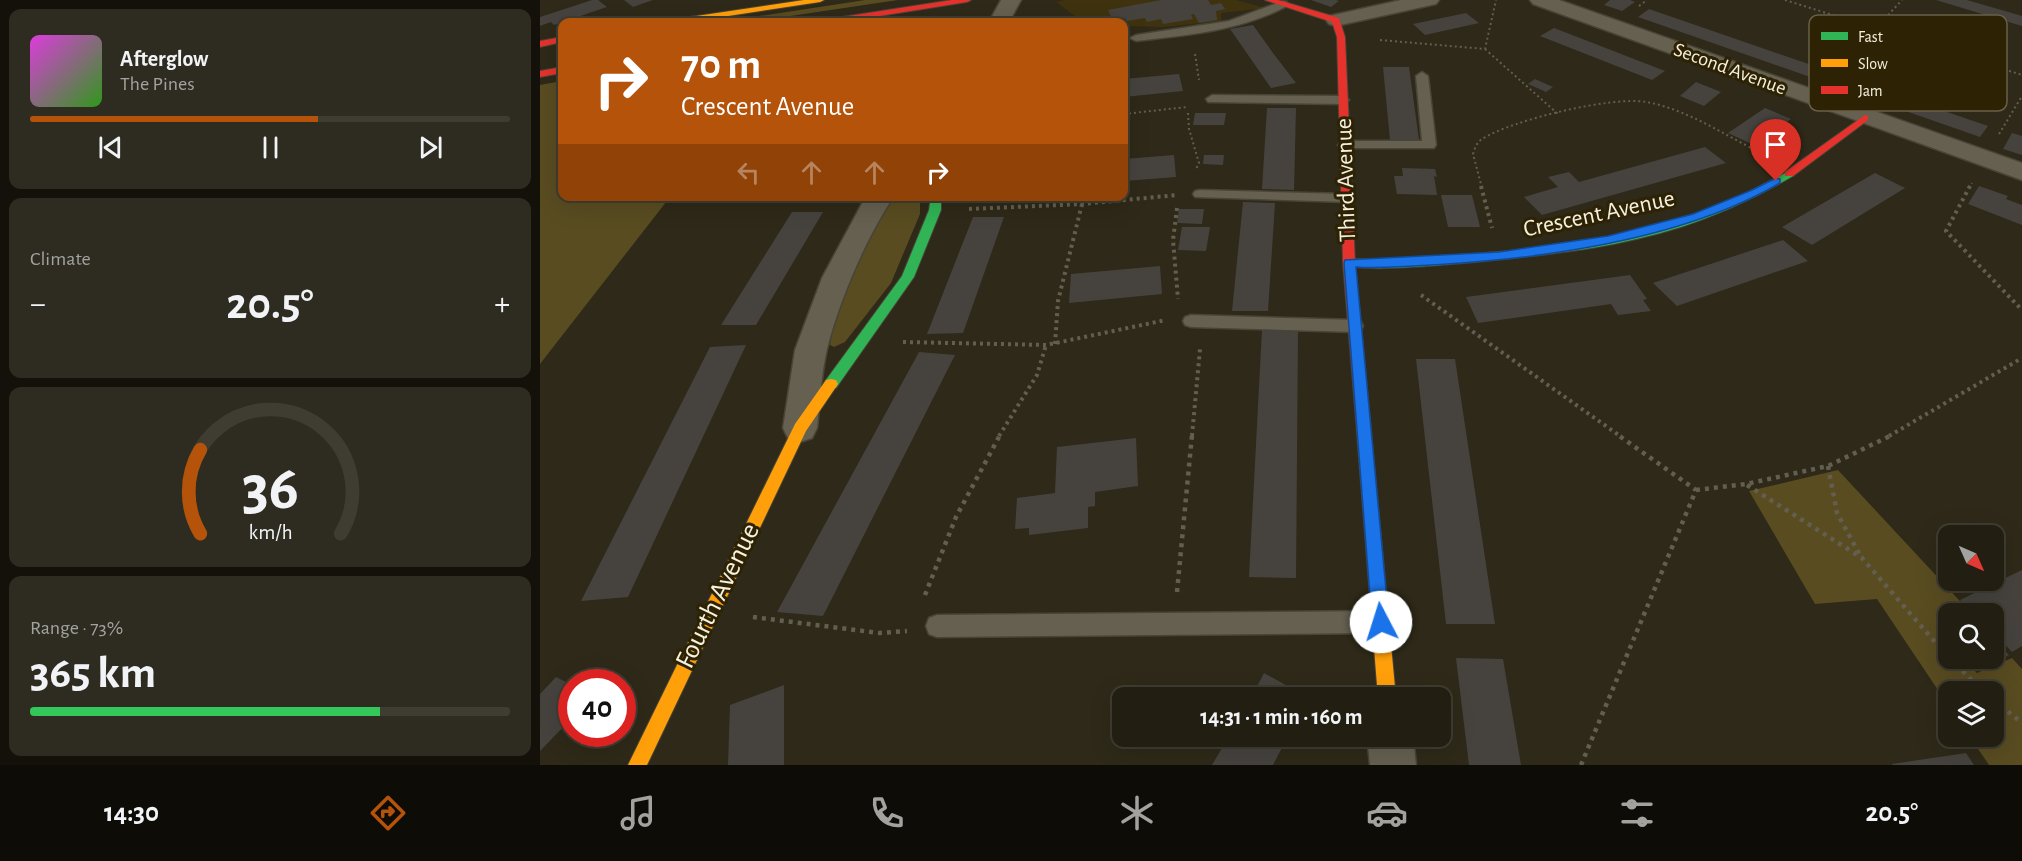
<!DOCTYPE html>
<meta charset="utf-8">
<style>
:root{--surface:#221f12;--page:#2e2c20;--text:#f1f3f6;--muted:#a2a29f;--line:#3f3d32;--accent:#b45309}
body{margin:0;font-family:"Alegreya Sans",sans-serif;background:var(--page);color:var(--text);height:100vh;display:flex;flex-direction:column;font-size:22px;white-space:nowrap}
*{box-sizing:border-box;margin:0}
p{font-size:20px;color:var(--muted)}
.icon{flex:none;width:33px;height:33px;fill:none;stroke:currentColor;stroke-width:2;stroke-linecap:round;stroke-linejoin:round}
.map{position:relative;flex:1;overflow:hidden}
.sheet{display:flex;flex-direction:column;gap:9px;padding:9px;background:#13110a;width:540px}
.sheet>*{flex:none}
.top-card{position:absolute;left:18px;top:18px;width:570px;height:183px;border-radius:12px;box-shadow:0 6px 24px #0002,0 0 0 2px var(--line);background:#b45309;color:#fff;overflow:hidden}
.needle{width:39px;rotate:135deg}
.tools{position:absolute;left:1398px;top:525px;display:grid;gap:12px}
.tools a{display:grid;place-items:center;width:66px;height:66px;border-radius:12px;background:var(--surface);box-shadow:0 6px 24px #0002,0 0 0 2px var(--line);font-size:30px}
.speed{position:absolute;left:18px;top:669px;display:flex;gap:12px;font-size:30px;font-weight:700;text-align:center}
.speed>*{display:grid;place-content:center;width:78px;height:78px;border-radius:50%;background:var(--surface);box-shadow:0 6px 24px #0002,0 0 0 2px var(--line);line-height:1}
.speed .limit{border:9px solid #d22;background:#fff;color:#111}
.pin{position:absolute;display:grid;place-items:center;width:51px;height:51px;color:#fff;margin:-62px -26px;border-radius:50% 50% 50% 0;rotate:-45deg;box-shadow:0 0 6px #0007}
.pin .icon{rotate:45deg}
.me{position:absolute;width:66px;margin:-33px;rotate:355deg;stroke-linejoin:round;filter:drop-shadow(0 0 4px #0008)}
.turn{display:flex;align-items:center;gap:21px;height:126px;padding:0 24px;font-size:27px}
.turn .icon{width:78px;height:78px;stroke-width:2.5}
.turn b{display:block;font-size:42px;line-height:51px}
.lanes{display:flex;align-items:center;height:57px;padding:0 24px;background:#0003;justify-content:center;gap:30px;direction:ltr}
.lanes .off{opacity:.35}
.big{font-size:45px;font-weight:700;line-height:1.1}
.sheet .card{flex:1;display:flex;flex-direction:column;justify-content:center;gap:9px;min-width:0;padding:0 21px;border-radius:12px;background:var(--page)}
.sheet .dial{align-items:center;gap:0}
.dial svg{height:156px;overflow:visible;fill:none;stroke:var(--line);stroke-width:7;stroke-linecap:round;text-anchor:middle}
.dial text{fill:var(--text);stroke:none}
.song{display:flex;align-items:center;gap:18px}
.cover{width:72px;height:72px;border-radius:9px;background:linear-gradient(135deg,hsl(300 70% 55%),hsl(110 70% 35%))}
.played{height:6px;border-radius:3px;background:linear-gradient(90deg,var(--accent) 60%,var(--line) 60%)}
.keys{display:flex;justify-content:space-around;direction:ltr}
.heat{display:flex;justify-content:space-between;align-items:center;font-size:33px;direction:ltr}
.charge{height:9px;border-radius:4px;background:linear-gradient(90deg,#34c759 73%,var(--line) 0)}
.trip{position:absolute;left:572px;top:687px;width:339px;height:60px;border-radius:12px;background:var(--surface);box-shadow:0 6px 24px #0002,0 0 0 2px var(--line);font-weight:700;line-height:60px;text-align:center}
.dock{display:flex;height:96px;justify-content:space-around;align-items:center;background:#0e0c07;color:var(--muted)}
.dock .icon{width:42px;height:42px}
.dock .current{color:var(--accent)}
.dock b{font-size:27px;color:var(--text)}
main{display:flex;flex:1;min-height:0}
.map>svg:first-child{display:block}
.built{fill:#3e330e}
.green{fill:#594c21}
.building{fill:#46433f}
.lines{fill:none;stroke-linecap:round;stroke-linejoin:round}
.lane-casing{stroke:#484436;stroke-width:3}
.street-casing{stroke:#484436;stroke-width:3}
.fast-casing{stroke:#484436;stroke-width:2}
.slow-casing{stroke:#484436;stroke-width:2}
.jam-casing{stroke:#484436;stroke-width:2}
.path-far2{stroke:#635f50;stroke-width:2;stroke-dasharray:2 3;stroke-linecap:butt}
.path-far1{stroke:#635f50;stroke-width:4;stroke-dasharray:3 4;stroke-linecap:butt}
.path{stroke:#635f50;stroke-width:4.5;stroke-dasharray:4 5;stroke-linecap:butt}
.lane{fill:#656050;fill-rule:evenodd}
.street{fill:#656050;fill-rule:evenodd}
.fast{fill:#30b455;fill-rule:evenodd}
.slow{fill:#ff9f0a;fill-rule:evenodd}
.jam{fill:#e5322d;fill-rule:evenodd}
.route{fill:#1a73e8;stroke:#114b97;stroke-width:1.5}
.labels{text-anchor:middle;dominant-baseline:central;stroke-width:6;stroke-linejoin:round;paint-order:stroke}
.far-street-label{font-size:20px;fill:#f6f0df;stroke:#2d2304}
.street-label{font-size:24px;fill:#f6f0df;stroke:#2d2304}
.near-street-label{font-size:28px;fill:#f6f0df;stroke:#2d2304}
.key{fill:#2d2304;stroke:#696046;stroke-width:1.5}
.key-label{font-size:16px;fill:#f6f0df}
</style>
<main>
<section class="sheet">
<div class="card">
<div class="song"><i class="cover"></i><div><b>Afterglow</b><p>The Pines</p></div></div>
<div class="played"></div>
<div class="keys"><svg class="icon" aria-label="previous" viewBox="0 0 24 24"><path d="M18 5L8 12l10 7zM5 5v14"/></svg><svg class="icon" aria-label="pause" viewBox="0 0 24 24"><path d="M8 5v14M16 5v14"/></svg><svg class="icon" aria-label="next" viewBox="0 0 24 24"><path d="M6 5l10 7-10 7zM19 5v14"/></svg></div>
</div>
<div class="card"><p>Climate</p>
<div class="heat"><a>−</a><b class="big">20.5°</b><a>+</a></div>
</div>
<div class="card dial"><svg viewBox="0 0 100 80">
<path d="M14 69A42 42 0 1 1 86 69"/>
<path d="M14 69A42 42 0 0 1 14 26" stroke="#b45309"/>
<text x="50" y="56" font-size="32" font-weight="700">36</text>
<text x="50" y="72" font-size="11">km/h</text>
</svg></div>
<div class="card"><p>Range · 73%</p><b class="big">365 km</b><div class="charge"></div></div>
</section>
<div class="map">
<svg width="1482" height="765" viewBox="0 0 1482 765">
<rect width="100%" height="100%" fill="#2e2918"/>
<path class="built" d="M525,0H696L726,8L681,13V21L623,27L584,26V22H558L539,19L516,2Z"/>
<path class="green" d="M325,0H358L211,22H180Z
M22,81V196L130,197L0,364V85Z
M352,197H380V214L351,283L305,342L294,347L290,345C296,290 326,243 352,197Z
M1298,470L1431,613L1408,614V623L1396,629L1408,643V658L1423,659L1437,673L1472,658L1482,669V765H1449L1430,737L1454,736V692H1408V705L1337,599L1275,604L1209,491Z"/>
<path class="building" d="M52,0H58L67,7L14,25L11,22L0,26V17Z
M84,0H113L93,7Z
M621,0H668L671,5L681,3L685,9L676,11L677,20L659,23L654,14L651,15L653,19L623,24L621,19L607,22L605,18L587,21L585,18L573,20L568,10Z
M771,0H796L799,1L791,7Z
M1070,0H1090L1095,2L1082,11L1064,5Z
M1396,0H1427L1482,16V26Z
M1109,9L1193,38L1286,70L1276,79L1098,17Z
M926,13L939,23L885,35L873,24Z
M713,25L733,53L756,83L731,88L690,29Z
M1014,28L1040,38L1125,71L1112,80L1000,36Z
M843,67H869L879,140H850Z
M639,74L643,91L584,97V79Z
M1303,76L1337,88L1448,126L1440,137L1294,86Z
M995,79L1013,87L1006,92L988,84Z
M1156,82L1181,92L1164,106L1140,96Z
M727,108H756L754,190L722,189Z
M1225,108L1251,119L1214,145L1188,133Z
M655,113H686L684,125H653Z
M1472,133L1482,136V155L1463,149Z
M1165,147L1186,163L1002,215L984,197L1018,187L1008,177L1029,172L1039,182Z
M634,155L636,177L584,181V159Z
M664,155H684L683,165L663,164Z
M862,168L895,169L897,177L894,176L897,195L857,194L854,176H863Z
M1335,173L1365,188L1272,245L1242,227Z
M1439,186L1468,196L1466,199L1482,205V225L1428,204Z
M901,195H932L940,227H908Z
M435,196H466L465,200L434,203Z
M703,202L735,203L728,311H692Z
M639,209H664L662,224L637,223Z
M252,212H283L216,325H181Z
M433,217H464L423,333L387,334Z
M642,227H670L666,251L638,250Z
M1243,240L1268,261L1137,306L1113,283Z
M620,266L622,294L529,303L531,274Z
M1090,275L1107,299L1103,300L1111,311L1078,315L1071,304L938,323L926,297Z
M722,330H758L756,578L709,577Z
M206,345L88,597L41,601L170,347Z
M379,352L415,355L283,616L237,612Z
M876,359H915L955,624H906Z
M596,438L598,486L555,492V506L548,507V528L489,535V528L475,529L477,498L515,493L517,447Z
M1482,570V646L1472,652L1454,633V614H1434L1420,600Z
M1454,640L1469,655L1442,669L1432,658H1454Z
M916,658L963,659L981,765H929Z
M724,673L769,698H711Z
M16,677L32,685V718L0,751V694Z
M244,685V765H188L190,705Z
M689,736H748L733,765H672Z
M1426,753L1434,765H1352V764Z"/>
<g class="lines">
<defs>
<path id="lane" d="M743,1L747,2V6C700,31 648,35 596,41L590,38L596,35L689,21Z
M882,72L888,76L896,145L894,148H800L798,145L805,141H882L876,76Z
M672,95L803,96L809,100L803,104L668,102L666,99Z
M660,190L807,194L814,198L807,202L655,197L653,194L655,191Z
M651,315L815,320L821,322L823,326L821,330L815,332L651,327L645,325L643,321L645,317Z
M841,611L849,614L852,622L849,630L841,633L397,637L389,634L386,626L389,618L397,615Z"/>
<path id="street" d="M461,0H481L469,22H449Z
M861,0H899L896,4L796,26L789,24L786,20L789,16Z
M990,0H1019L1482,163V180L993,4Z
M326,196H354C326,238 299,301 287,349C281,375 280,402 277,428L272,438L260,442L248,438L243,428L255,350L282,278Z
M827,736H873L876,765H830Z"/>
<path id="fast" d="M1249,171L1254,174L1253,176C1217,197 1180,214 1141,227C1112,236 1081,243 1052,248C1020,253 819,279 803,263L809,259H868L969,251L1053,240L1094,232L1171,209L1209,192Z
M391,196H401V210L374,277L296,388H286L284,384L286,380L362,276L389,210Z"/>
<path id="slow" d="M264,0H284L280,2L149,22H132L136,19Z
M291,379L296,380L298,384L266,431L107,765H88L255,424L286,380Z
M823,414L828,416L830,420L856,698H838L816,420L818,416Z"/>
<path id="jam" d="M412,0H431L427,2L302,22H285L289,19Z
M725,0H738L799,18L805,37L815,263L830,420L828,424H818L816,420L803,263L797,37L792,22Z
M22,37V42L0,47V41Z
M22,67V73L0,77V71Z
M1325,115L1328,116V120L1253,176H1245V172Z"/>
</defs>
<use href="#lane" class="lane-casing"/>
<use href="#street" class="street-casing"/>
<use href="#fast" class="fast-casing"/>
<use href="#slow" class="slow-casing"/>
<use href="#jam" class="jam-casing"/>
<path class="path-far2" d="M1245,0L1482,75
M1099,6L1107,0
M840,40L945,49L956,0
M945,49L1018,114
M655,54L659,80
M1294,74L1362,0
M648,113L649,129L659,163L656,169
M584,114L647,107
M1459,134L1482,96
M942,188L933,154C935,148 937,142 942,139C972,120 1071,96 1106,102C1147,109 1186,136 1223,154
M1429,188L1432,183"/>
<path class="path-far1" d="M941,186L952,228
M1430,186L1406,231L1482,310
M637,208L633,240L638,299
M429,209L543,204L637,195
M881,295L1080,436
M363,342L506,345L626,320
M515,344L518,301L544,196
M459,436L497,375L506,345
M652,436L660,349
M1349,436L1482,358"/>
<path class="path" d="M1288,466L1297,513L1321,557
M1207,485L1322,558L1408,657
M1156,490L1206,484L1288,466L1352,435
M637,592L652,435
M385,595L416,517L460,435
M213,617L339,633L367,631
M1410,658L1443,692
M1454,700L1482,723
M1041,765L1156,490L1078,435"/>
<use href="#lane" class="lane"/>
<use href="#street" class="street"/>
<use href="#fast" class="fast"/>
<use href="#slow" class="slow"/>
<use href="#jam" class="jam"/>
</g>
<path class="route" d="M1236,178L1240,179V183C1146,238 1014,257 907,264C876,266 846,269 816,267L849,622L847,628L841,631L835,628L832,622L804,263L805,260L959,252L1068,236L1153,214L1212,190Z"/>
<g class="labels">
<g class="far-street-label">
<text transform="translate(1190 69) rotate(20)">Second Avenue</text>
</g>
<g class="street-label">
<text transform="translate(806 180) rotate(-92)">Third Avenue</text>
<text transform="translate(1059 214) rotate(-12)">Crescent Avenue</text>
</g>
<g class="near-street-label">
<text transform="translate(178 596) rotate(-64)">Fourth Avenue</text>
</g>
</g>
<rect x="1269" y="15" width="198" height="96" rx="9" class="key"/>
<rect x="1281" y="32" width="27" height="8" fill="#30b455"/>
<rect x="1281" y="59" width="27" height="8" fill="#ff9f0a"/>
<rect x="1281" y="86" width="27" height="8" fill="#e5322d"/>
<g class="key-label">
<text x="1318" y="42">Fast</text>
<text x="1318" y="69">Slow</text>
<text x="1318" y="96">Jam</text>
</g>
</svg>
<div class="tools">
<a><svg class="needle" viewBox="-14 -14 28 28"><path d="M0-13l5 13h-10z" fill="#e53935"/><path d="M0 13l5-13h-10z" fill="#a2a29f"/></svg></a>
<a><svg class="icon" aria-label="search" viewBox="0 0 24 24"><circle cx="10" cy="10" r="6"/><path d="M15 15l6 6"/></svg></a>
<a><svg class="icon" aria-label="layers" viewBox="0 0 24 24"><path d="M12 4l9 5-9 5-9-5zM3 14l9 5 9-5"/></svg></a>
</div>
<div class="speed"><div class="limit">40</div></div>
<div class="pin" style="left:1236px;top:181px;background:#d93025"><svg class="icon" aria-label="arrive" viewBox="0 0 24 24"><path d="M6 21V4h12l-3 4 3 4H6"/></svg></div>
<svg class="me" style="left:841px;top:622px" viewBox="-20 -20 40 40"><circle r="19" fill="#fff"/><path d="M0-13L10 11 0 6-10 11z" fill="#1a73e8"/></svg>
<div class="trip">14:31 · 1 min · 160 m</div>
<div class="top-card">
<div class="turn"><svg class="icon" aria-label="right" viewBox="0 0 24 24"><path d="M7 20v-9h11M14 6l5 5-5 5"/></svg><div><b>70 m</b>Crescent Avenue</div></div>
<div class="lanes"><svg class="icon off" aria-label="left" viewBox="0 0 24 24"><path d="M17 20v-9H6M10 6l-5 5 5 5"/></svg><svg class="icon off" aria-label="ahead" viewBox="0 0 24 24"><path d="M12 20V5M6 11l6-6 6 6"/></svg><svg class="icon off" aria-label="ahead" viewBox="0 0 24 24"><path d="M12 20V5M6 11l6-6 6 6"/></svg><svg class="icon" aria-label="right" viewBox="0 0 24 24"><path d="M7 20v-9h11M14 6l5 5-5 5"/></svg></div>
</div>
</div>
</main>
<nav class="dock">
<b>14:30</b>
<svg class="icon current" aria-label="directions" viewBox="0 0 24 24"><path d="M12 3l9 9-9 9-9-9zM9 14v-3h6M13 9l2 2-2 2"/></svg>
<svg class="icon" aria-label="music" viewBox="0 0 24 24"><path d="M9 18V5l10-2v13"/><circle cx="6" cy="18" r="3"/><circle cx="16" cy="16" r="3"/></svg>
<svg class="icon" aria-label="phone" viewBox="0 0 24 24"><path d="M5 4h4l2 5-3 2q2 4 5 5l2-3 5 2v4C11 20 4 13 5 4z"/></svg>
<svg class="icon" aria-label="climate" viewBox="0 0 24 24"><path d="M12 3v18M4 7l16 10M4 17L20 7"/></svg>
<svg class="icon" aria-label="car" viewBox="0 0 24 24"><path d="M5 17H2v-5l4-1 3-4h7l3 4 3 1v5h-3M9 17h6M6 11h13"/><circle cx="7" cy="17" r="2"/><circle cx="17" cy="17" r="2"/></svg>
<svg class="icon" aria-label="filters" viewBox="0 0 24 24"><path d="M4 7h16M4 17h16"/><circle cx="9" cy="7" r="2"/><circle cx="15" cy="17" r="2"/></svg>
<b>20.5°</b>
</nav>
